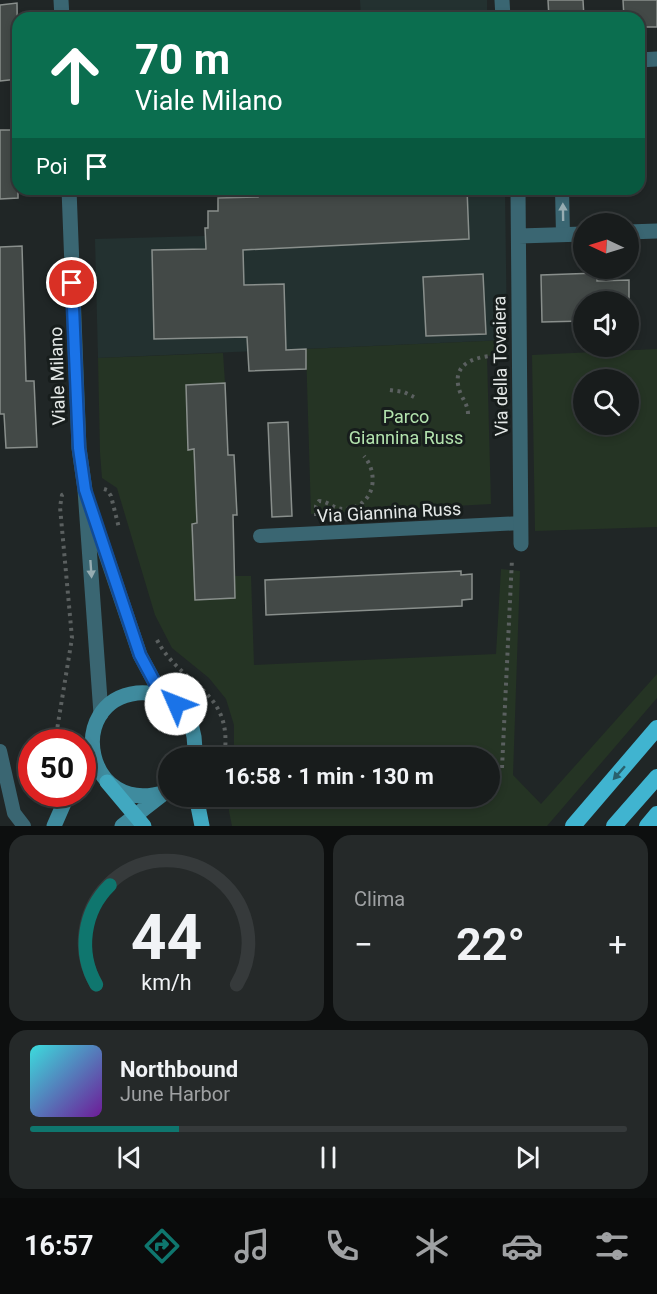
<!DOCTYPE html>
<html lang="it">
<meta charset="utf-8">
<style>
:root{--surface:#181c1c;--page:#252929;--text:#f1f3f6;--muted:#9fa1a3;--line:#363a3b;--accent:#0f766e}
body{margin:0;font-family:Roboto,sans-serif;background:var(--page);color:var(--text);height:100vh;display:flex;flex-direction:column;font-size:22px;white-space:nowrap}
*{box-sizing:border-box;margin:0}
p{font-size:20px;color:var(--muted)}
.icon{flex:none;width:33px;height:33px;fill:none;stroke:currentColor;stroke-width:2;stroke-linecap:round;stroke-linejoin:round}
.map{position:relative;height:826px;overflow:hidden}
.panel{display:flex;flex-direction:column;gap:9px;padding:9px;background:#0d0f0f;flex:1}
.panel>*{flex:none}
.top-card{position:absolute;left:12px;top:12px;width:633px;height:183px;border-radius:18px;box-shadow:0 3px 9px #0003,0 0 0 2px var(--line);background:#0b6e4f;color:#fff;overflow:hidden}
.needle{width:39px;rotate:274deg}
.controls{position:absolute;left:573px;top:213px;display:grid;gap:12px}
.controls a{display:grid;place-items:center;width:66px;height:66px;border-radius:50%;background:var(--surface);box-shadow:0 3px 9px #0003,0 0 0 2px var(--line);font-size:30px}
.speed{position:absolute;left:18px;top:729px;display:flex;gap:12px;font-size:30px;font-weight:700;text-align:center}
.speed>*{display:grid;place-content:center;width:78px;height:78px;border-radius:50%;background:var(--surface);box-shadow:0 3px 9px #0003,0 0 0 2px var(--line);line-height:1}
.speed .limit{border:9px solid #d22;background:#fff;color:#111}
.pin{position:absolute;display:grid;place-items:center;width:51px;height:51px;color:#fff;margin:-26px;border:3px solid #fff;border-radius:50%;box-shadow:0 2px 6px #0007}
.me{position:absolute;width:66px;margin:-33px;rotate:314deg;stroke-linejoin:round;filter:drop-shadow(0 0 4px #0008)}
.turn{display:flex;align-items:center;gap:21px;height:126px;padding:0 24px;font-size:27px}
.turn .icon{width:78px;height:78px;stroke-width:2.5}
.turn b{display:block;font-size:42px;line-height:51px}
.then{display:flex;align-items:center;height:57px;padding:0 24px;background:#0003;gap:12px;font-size:22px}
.big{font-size:45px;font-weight:700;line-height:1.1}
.panel .tile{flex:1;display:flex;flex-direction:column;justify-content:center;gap:9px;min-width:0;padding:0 21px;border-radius:18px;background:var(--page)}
.panel .dial{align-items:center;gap:0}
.dial svg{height:156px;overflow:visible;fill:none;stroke:var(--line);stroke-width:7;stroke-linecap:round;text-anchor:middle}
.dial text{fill:var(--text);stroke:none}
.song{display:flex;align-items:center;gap:18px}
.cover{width:72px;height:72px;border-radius:9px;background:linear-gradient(135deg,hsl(180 70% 55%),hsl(280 70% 35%))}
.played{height:6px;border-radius:3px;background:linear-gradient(90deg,var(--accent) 25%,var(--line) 25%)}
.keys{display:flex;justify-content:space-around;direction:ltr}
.heat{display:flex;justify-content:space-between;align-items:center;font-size:33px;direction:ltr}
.panel .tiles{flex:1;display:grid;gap:9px;grid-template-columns:1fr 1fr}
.tile:last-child{grid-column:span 2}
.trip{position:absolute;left:158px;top:747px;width:342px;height:60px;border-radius:30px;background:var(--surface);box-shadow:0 3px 9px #0003,0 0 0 2px var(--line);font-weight:700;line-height:60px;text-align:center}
.menu{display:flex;height:96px;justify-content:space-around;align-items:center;background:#0a0b0b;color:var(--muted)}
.menu .icon{width:42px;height:42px}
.menu .on{color:var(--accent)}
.menu b{font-size:27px;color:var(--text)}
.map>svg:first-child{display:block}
.built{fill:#233130}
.green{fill:#253424;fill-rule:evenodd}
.building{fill:#434947;stroke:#898f8c;stroke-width:1.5}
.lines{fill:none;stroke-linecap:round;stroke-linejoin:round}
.path{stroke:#5b6060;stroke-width:4;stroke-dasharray:3 4.5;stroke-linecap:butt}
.service{stroke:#3a6672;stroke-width:14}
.minor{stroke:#3a6672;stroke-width:15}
.tertiary{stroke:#3a6672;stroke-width:15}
.secondary{stroke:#3f8b9e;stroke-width:15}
.primary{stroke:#41a8c0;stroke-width:15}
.trunk{stroke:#40b4d0;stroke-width:16}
.oneway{fill:#97adb2}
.oneway2{fill:#29616d}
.route-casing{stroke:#114b97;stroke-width:15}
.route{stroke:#1a73e8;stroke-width:10}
.labels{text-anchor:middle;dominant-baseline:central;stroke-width:6;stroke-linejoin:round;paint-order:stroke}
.street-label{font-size:18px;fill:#e3e7e6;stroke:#171d1c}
.park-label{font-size:18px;fill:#b3e3ae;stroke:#171d1c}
</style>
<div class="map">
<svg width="657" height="826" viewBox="0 0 657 826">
<rect width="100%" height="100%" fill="#202626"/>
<path class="built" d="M360,0H487V18H361Z
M237,189H505L507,340L98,358L95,239L239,235Z"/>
<path class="green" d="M507,340V355L487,356L491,504L311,514L306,349Z
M657,349V527L535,531L532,355ZM584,380H628V424H584Z
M223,353L225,383L186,385L188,449H194L197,523L192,524L195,599L230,576H251L254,665L496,654L501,569L520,571L513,775L541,804L657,674V698L547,826H232L229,811V797L489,796V758L234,757V725L226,699L209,678L172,648L155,615L117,488L102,478L100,452L98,358Z"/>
<path class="building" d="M548,0H583L584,18H549Z
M623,0H657V27H639V18H624Z
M17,3L18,79L0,81V5Z
M0,130H18V198L0,199Z
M258,189H467L469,239L243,250L244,285L284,284L286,350L306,349V369L249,371L247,337L154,339L152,250L206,249L205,228H208V211H218V198L258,197Z
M22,246L26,381H34L37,447L6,448L4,414H0V247Z
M597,273V281L629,280V302H584V321L542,322L541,275Z
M483,274L486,334L426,336L423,277Z
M225,383L228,455H234L237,515H233L235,598L195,600L192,524L197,523L194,449L188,450L186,385Z
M288,422L292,516L272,517L268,423Z
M461,571V575L472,574V599L462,600V606L266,615L265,580Z"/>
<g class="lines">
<path class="path" d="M390,390L404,392L414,397
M468,414C468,405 463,400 460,392C449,361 479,356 501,355
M104,489L107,490L111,496L119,528
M316,516V506L319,501C328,501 335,510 345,509C374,507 380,475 364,456
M157,640C182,688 235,689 224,758
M55,742L72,638L60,507L62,495L67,492
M502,768L512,559"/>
<path class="service" d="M562,189L563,235
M260,536L521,523
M0,751L14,813L24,826"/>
<path class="minor" d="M502,0L503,18
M639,60L657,59
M518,189L521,544
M628,232L657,231
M519,236L584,234"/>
<path class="tertiary" d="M61,0L62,18
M69,189L79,448L85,490L101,714
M92,513L140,655L162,696"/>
<path class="secondary" d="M82,768L92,752
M165,792C86,818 64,702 137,693C151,692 165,695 176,704C192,717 197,738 194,758
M54,826L68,794
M122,826L163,794"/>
<path class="primary" d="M107,782L144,826
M196,796L202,826"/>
<path class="trunk" d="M573,826L657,728
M614,826L657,777
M647,826L657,814"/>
</g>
<defs><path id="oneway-solid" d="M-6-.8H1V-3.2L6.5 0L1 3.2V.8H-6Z" transform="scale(1.5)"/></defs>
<g class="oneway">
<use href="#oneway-solid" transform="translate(563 212) rotate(-91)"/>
<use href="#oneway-solid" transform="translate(91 569) rotate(86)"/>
</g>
<use class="oneway2" href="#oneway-solid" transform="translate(619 773) rotate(131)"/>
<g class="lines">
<defs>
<path id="route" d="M72,283L79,448L85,490L140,655L162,696L176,704"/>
</defs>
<use href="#route" class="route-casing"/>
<use href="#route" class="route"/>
</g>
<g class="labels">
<g class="street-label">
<text transform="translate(500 366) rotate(-91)">Via della Tovaiera</text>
<text transform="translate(57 376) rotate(-92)">Viale Milano</text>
<text transform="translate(389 512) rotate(-3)">Via Giannina Russ</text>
</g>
<g class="park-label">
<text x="406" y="416">Parco<tspan x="406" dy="21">Giannina Russ</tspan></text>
</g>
</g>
</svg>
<div class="controls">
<a><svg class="needle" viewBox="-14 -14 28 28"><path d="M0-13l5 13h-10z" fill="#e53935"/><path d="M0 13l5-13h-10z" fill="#9fa1a3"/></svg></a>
<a><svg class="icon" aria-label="sound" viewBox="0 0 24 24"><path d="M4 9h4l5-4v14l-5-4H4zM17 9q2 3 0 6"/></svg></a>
<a><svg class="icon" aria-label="search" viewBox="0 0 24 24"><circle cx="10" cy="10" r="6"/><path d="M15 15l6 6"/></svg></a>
</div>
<div class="speed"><div class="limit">50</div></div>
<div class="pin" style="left:72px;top:283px;background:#d93025"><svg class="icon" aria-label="arrive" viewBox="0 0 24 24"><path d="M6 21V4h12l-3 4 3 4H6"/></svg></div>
<svg class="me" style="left:176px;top:704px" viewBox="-20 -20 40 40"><circle r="19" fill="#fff"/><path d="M0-13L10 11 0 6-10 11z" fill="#1a73e8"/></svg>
<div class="trip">16:58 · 1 min · 130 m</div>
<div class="top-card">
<div class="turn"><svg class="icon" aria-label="ahead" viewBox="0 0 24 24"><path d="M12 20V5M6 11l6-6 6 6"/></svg><div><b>70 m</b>Viale Milano</div></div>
<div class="then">Poi<svg class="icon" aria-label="arrive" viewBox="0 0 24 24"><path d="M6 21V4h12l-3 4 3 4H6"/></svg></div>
</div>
</div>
<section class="panel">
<div class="tiles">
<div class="tile dial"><svg viewBox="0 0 100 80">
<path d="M14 69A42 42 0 1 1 86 69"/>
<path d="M14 69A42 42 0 0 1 21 18" stroke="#0f766e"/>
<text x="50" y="56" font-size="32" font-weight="700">44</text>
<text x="50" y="72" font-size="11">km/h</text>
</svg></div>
<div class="tile"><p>Clima</p>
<div class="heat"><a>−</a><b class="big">22°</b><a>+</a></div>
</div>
<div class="tile">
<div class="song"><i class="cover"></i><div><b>Northbound</b><p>June Harbor</p></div></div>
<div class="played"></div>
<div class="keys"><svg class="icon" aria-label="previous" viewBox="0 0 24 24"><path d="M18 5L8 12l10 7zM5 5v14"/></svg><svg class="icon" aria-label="pause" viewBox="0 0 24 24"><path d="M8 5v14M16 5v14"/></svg><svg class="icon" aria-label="next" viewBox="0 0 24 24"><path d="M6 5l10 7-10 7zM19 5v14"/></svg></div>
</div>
</div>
</section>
<nav class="menu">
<b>16:57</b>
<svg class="icon on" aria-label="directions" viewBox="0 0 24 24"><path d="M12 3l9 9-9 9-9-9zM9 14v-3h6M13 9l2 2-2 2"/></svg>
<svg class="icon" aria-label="music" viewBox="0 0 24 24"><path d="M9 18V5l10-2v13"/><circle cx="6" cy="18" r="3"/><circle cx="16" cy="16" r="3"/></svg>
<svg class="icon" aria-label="phone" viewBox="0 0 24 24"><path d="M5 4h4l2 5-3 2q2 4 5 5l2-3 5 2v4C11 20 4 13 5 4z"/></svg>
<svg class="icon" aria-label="climate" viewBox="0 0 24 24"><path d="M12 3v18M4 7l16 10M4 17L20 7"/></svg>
<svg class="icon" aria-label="car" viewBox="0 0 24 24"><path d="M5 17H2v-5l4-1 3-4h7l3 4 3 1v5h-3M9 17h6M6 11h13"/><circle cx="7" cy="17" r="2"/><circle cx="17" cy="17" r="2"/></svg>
<svg class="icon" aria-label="filters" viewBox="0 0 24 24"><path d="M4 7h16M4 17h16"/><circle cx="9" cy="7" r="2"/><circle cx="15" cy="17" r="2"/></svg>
</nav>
